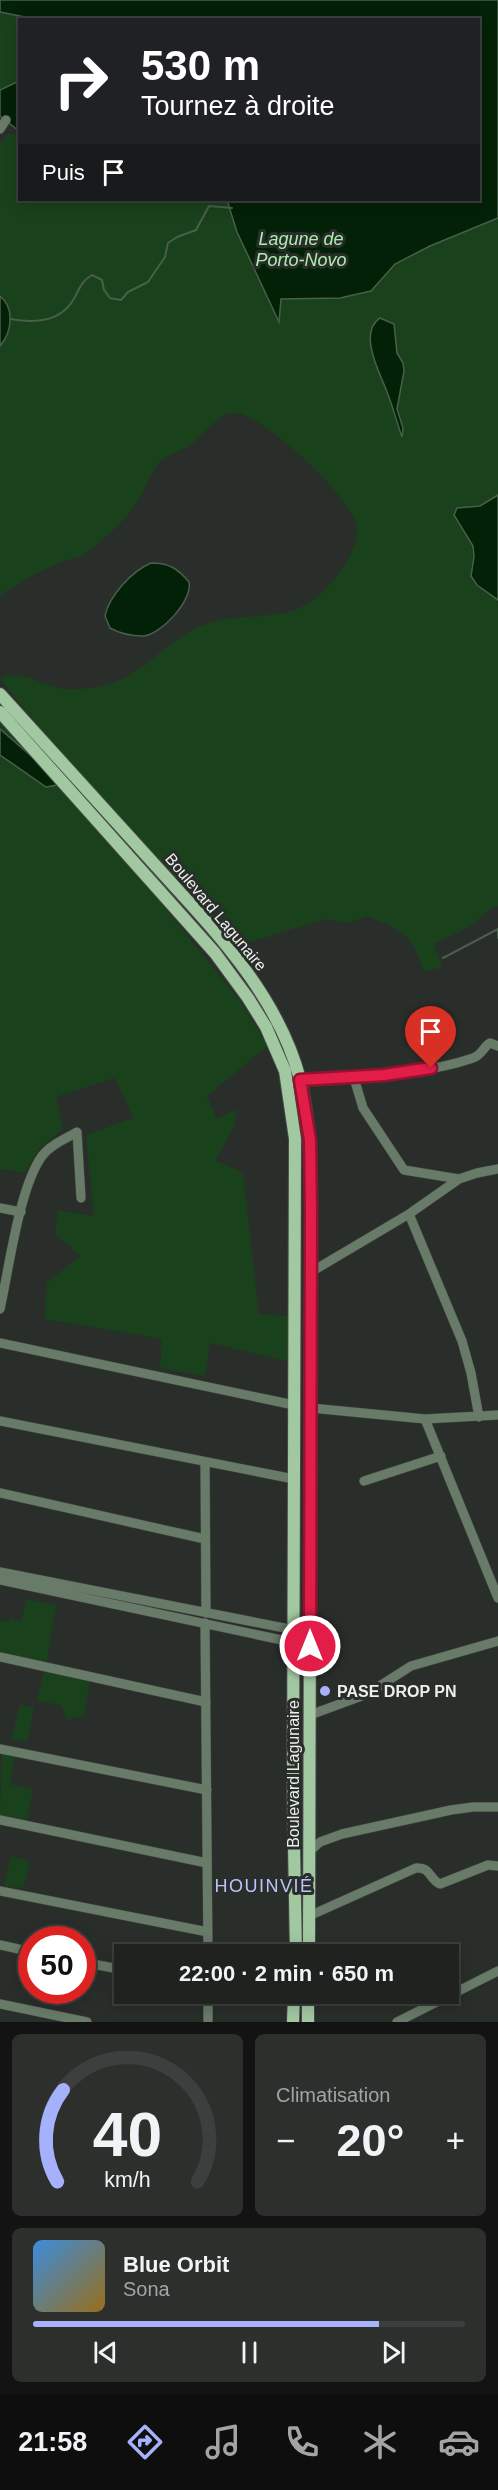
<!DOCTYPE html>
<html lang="fr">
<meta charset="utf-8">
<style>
:root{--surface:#202220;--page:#2d2f2d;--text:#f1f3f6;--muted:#a2a4a5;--line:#3d3f3e;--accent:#a6b1fc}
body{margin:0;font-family:Arial,sans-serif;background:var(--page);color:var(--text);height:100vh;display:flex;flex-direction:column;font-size:22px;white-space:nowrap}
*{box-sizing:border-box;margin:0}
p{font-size:20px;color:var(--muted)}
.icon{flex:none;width:33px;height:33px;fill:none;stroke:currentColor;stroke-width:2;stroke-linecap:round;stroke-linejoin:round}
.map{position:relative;height:2022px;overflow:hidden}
.drawer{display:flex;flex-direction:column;gap:12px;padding:12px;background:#121312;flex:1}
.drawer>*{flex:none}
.guide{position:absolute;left:18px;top:18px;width:462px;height:183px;border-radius:0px;box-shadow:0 3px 15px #0003,0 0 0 2px var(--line);background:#202124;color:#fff;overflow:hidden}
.speed{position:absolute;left:18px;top:1926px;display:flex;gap:12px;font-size:30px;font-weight:700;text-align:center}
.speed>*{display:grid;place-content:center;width:78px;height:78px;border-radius:50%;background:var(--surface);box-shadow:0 3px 15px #0003,0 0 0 2px var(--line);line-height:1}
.speed .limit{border:9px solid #d22;background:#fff;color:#111}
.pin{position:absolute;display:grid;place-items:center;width:51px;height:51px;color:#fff;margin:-62px -26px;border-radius:50% 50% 50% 0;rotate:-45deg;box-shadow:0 0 6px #0007}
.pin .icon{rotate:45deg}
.me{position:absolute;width:66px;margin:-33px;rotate:0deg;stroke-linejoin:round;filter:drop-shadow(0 0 4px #0008)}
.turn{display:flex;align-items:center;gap:21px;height:126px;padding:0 24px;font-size:27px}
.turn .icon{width:78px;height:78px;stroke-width:2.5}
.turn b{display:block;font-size:42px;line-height:51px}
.then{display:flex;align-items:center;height:57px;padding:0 24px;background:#0003;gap:12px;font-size:22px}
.big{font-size:45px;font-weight:700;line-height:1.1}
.drawer .widget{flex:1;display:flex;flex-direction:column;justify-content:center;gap:9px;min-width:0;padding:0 21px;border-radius:9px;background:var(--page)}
.drawer .dial{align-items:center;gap:0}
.dial svg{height:156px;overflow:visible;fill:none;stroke:var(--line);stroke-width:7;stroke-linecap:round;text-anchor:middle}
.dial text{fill:var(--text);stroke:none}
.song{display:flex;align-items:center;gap:18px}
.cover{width:72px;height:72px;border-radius:9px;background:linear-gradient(135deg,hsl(210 70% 55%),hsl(40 70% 35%))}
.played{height:6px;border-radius:3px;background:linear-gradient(90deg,var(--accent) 80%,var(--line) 80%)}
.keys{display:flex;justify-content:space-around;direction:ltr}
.heat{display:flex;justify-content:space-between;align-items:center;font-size:33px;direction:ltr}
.drawer .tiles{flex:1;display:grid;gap:12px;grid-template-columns:1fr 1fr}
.widget:last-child{grid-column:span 2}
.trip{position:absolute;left:114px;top:1944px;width:345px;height:60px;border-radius:0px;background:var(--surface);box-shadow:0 3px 15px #0003,0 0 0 2px var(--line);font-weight:700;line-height:60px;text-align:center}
.menu{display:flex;height:96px;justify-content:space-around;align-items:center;background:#0d0e0d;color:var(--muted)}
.menu .icon{width:42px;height:42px}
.menu .current{color:var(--accent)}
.menu b{font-size:27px;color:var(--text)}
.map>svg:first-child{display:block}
.green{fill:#19411c;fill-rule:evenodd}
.water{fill:#032106;stroke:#495f4b;stroke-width:1.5}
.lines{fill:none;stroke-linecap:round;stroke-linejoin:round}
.stream{stroke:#495f4b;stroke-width:2}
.minor-casing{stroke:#454945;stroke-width:10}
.major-casing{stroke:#454945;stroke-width:14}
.minor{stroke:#687a68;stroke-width:9}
.major{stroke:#a2c8a2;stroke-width:12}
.route-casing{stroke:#92132f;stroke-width:15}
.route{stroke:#e11d48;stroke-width:10}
.poi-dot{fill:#a6b1fc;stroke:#2a2e2a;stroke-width:2}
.labels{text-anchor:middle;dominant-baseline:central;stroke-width:6;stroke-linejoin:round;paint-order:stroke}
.street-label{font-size:16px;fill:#ecefec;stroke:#2a2e2a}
.poi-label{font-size:16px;font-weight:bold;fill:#ecefec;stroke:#2a2e2a;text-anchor:start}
.water-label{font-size:18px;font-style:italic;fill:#acedae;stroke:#2a2e2a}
.neighbourhood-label{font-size:18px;letter-spacing:1.5px;fill:#bac3fc;stroke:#2a2e2a}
</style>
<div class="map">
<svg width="498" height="2022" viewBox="0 0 498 2022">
<rect width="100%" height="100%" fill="#2a2e2a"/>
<path class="green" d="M0,12L25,17L81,19L20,20L19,81L0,90Z
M9,133L18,136L19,134L20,200H227L237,232L278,321L281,299L340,298L371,291L395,264L430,246L498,218V495L480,506L457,508L454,515C462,535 479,544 471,567L492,595L498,600V906L490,909L473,925L434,944L442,967L424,972C411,932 405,933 368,916L348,923L325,919L222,951L0,679C14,667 42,685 60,688C72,690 84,689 96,687C141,682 167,636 209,623C244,612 289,623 318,596C333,583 358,553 357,531C356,499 272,425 242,414C238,412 229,413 225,415C212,422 202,436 190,445C179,452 164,455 156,467C149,477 145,489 139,499C131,513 119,526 106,536C99,543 90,551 81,556C75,559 66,560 59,563C39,571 18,583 0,596V346C12,332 15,308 0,296V143ZM395,331L397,353L403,363L404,371L397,409L403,428L402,436L386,388Z
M0,705L238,998L268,1046L207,1096L217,1119L237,1109L233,1130L215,1160L243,1173L259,1314L288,1316L287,1361L210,1343L205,1376L160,1368L162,1339L45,1319L47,1282L81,1256L55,1234L58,1210L94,1216L86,1135L133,1118L115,1078L56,1097L63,1129L39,1149L25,1173L0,1169V755L46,787L45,768L0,729Z
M27,1599L56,1605L47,1662L0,1652V1620L9,1622L11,1618L21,1621Z
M44,1671L90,1679L84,1715L67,1720L61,1705L37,1701Z
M20,1705L34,1708L27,1742L11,1739Z
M2,1754L15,1757L10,1784L33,1789L27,1821L0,1815Z
M11,1856L30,1861L23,1888L4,1886Z"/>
<path class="water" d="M0,0H498V218L430,246L395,264L371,291L340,298L281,299L279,322L237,232L227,200H478V20H81L25,17L0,12Z
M19,81V131L0,116V90Z
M0,296C15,308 12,332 0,346Z
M380,318L394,324L397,353L403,363L404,371L397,409L403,428L402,437C397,423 393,407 387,392C381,375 357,333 380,318Z
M498,495V600L477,585L471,576L474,557L473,546L454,515L457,508L480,506Z
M151,563C169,563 177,568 189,582C193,600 161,635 143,636C132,636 119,633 110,628L105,616C109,596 132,571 151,563Z
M0,729L45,768L57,785L46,787L0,755Z"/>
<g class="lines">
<path class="stream" d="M10,319C35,323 61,323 75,297C80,287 82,281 92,275L102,280L104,290L110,298L121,300L128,292L148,282L165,257L168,243L177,237L196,230L209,206L232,208
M498,929V938
M443,958L498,929"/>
<defs>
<path id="minor" d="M0,129L6,120
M354,1078L363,1108L404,1170L459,1179
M300,1080C358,1074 418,1077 473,1058C482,1055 483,1047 490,1043L498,1046
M0,1208L21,1212
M409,1214L462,1341L471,1373L479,1417
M311,1272L409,1214L459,1179L477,1173L498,1169
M0,1309C9,1269 19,1188 42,1156C50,1145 65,1139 77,1132L81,1198
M0,1343L294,1405
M311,1408L425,1419L498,1415
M425,1419L498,1598
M0,1421L294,1479
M205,1462L206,1613
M364,1481L441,1456
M0,1493L205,1539
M0,1572L310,1633
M0,1580L310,1646
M205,1623L208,1954
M0,1657L206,1702
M310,1715L367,1694L411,1666L498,1641
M0,1749L207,1790
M0,1820L207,1863
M309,1852L320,1842L342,1834L451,1810L473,1807H498
M0,1891L208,1932
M309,1916L416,1868C431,1867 429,1879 440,1884L488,1865L498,1866
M0,1945L32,1952
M82,1962L124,1970
M208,1994V2022
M0,2004L87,2022
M397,2022L498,1971"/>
<path id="major" d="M0,694C49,748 98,802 147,856C207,923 276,989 300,1079C311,1122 310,1167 311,1211L309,1954
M0,712L215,953L248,998L266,1027L285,1071L295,1139L293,1791L296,1954
M293,2022L294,1994
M308,2022V1994"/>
</defs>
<use href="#minor" class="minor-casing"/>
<use href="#major" class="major-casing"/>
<use href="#minor" class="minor"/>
<use href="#major" class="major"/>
</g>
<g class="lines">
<defs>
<path id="route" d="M310,1646L311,1211L310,1140L300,1080L384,1075L431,1068"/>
</defs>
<use href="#route" class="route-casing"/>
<use href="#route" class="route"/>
</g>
<circle class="poi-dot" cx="325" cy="1691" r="6"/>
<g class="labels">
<g class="street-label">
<text transform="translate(216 912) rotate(50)">Boulevard Lagunaire</text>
<text transform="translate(293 1774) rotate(-90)">Boulevard Lagunaire</text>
</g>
<g class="poi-label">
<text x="337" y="1691">PASE DROP PN</text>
</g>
<g class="water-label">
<text x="301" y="239">Lagune de<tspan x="301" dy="21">Porto-Novo</tspan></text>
</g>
<g class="neighbourhood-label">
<text x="264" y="1886">HOUINVIÉ</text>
</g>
</g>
</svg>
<div class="speed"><div class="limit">50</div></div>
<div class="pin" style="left:431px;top:1068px;background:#d93025"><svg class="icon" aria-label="arrive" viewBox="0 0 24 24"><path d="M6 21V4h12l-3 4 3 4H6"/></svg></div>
<svg class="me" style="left:310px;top:1646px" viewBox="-20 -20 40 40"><circle r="17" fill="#e11d48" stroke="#fff" stroke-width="3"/><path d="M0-11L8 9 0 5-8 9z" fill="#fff"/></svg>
<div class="trip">22:00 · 2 min · 650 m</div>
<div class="guide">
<div class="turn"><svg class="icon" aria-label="right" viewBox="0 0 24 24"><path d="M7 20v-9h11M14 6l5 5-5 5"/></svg><div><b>530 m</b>Tournez à droite</div></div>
<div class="then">Puis<svg class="icon" aria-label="arrive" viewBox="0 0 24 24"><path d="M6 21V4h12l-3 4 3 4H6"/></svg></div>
</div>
</div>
<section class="drawer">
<div class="tiles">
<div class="widget dial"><svg viewBox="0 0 100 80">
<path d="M14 69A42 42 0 1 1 86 69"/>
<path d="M14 69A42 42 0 0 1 17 22" stroke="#a6b1fc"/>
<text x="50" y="56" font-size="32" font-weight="700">40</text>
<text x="50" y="72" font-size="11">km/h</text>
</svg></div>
<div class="widget"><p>Climatisation</p>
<div class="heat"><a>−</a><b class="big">20°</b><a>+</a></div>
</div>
<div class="widget">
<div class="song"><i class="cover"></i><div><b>Blue Orbit</b><p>Sona</p></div></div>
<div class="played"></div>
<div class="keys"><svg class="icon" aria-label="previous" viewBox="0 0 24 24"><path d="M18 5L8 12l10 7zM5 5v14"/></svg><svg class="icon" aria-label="pause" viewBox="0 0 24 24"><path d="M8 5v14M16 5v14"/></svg><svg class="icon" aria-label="next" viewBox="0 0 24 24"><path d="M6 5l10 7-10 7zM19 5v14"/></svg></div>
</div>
</div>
</section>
<nav class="menu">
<b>21:58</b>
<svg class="icon current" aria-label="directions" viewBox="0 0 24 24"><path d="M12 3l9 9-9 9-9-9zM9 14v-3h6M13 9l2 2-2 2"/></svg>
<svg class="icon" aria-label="music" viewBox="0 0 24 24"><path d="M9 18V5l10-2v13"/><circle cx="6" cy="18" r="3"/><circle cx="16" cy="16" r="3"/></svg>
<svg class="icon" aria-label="phone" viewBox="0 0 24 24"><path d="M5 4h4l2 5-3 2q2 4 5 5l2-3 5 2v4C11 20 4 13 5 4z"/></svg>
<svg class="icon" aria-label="climate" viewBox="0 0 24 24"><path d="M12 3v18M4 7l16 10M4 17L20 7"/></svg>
<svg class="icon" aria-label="car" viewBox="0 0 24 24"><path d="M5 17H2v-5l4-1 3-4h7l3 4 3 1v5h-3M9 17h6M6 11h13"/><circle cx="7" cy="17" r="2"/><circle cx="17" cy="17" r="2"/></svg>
</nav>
